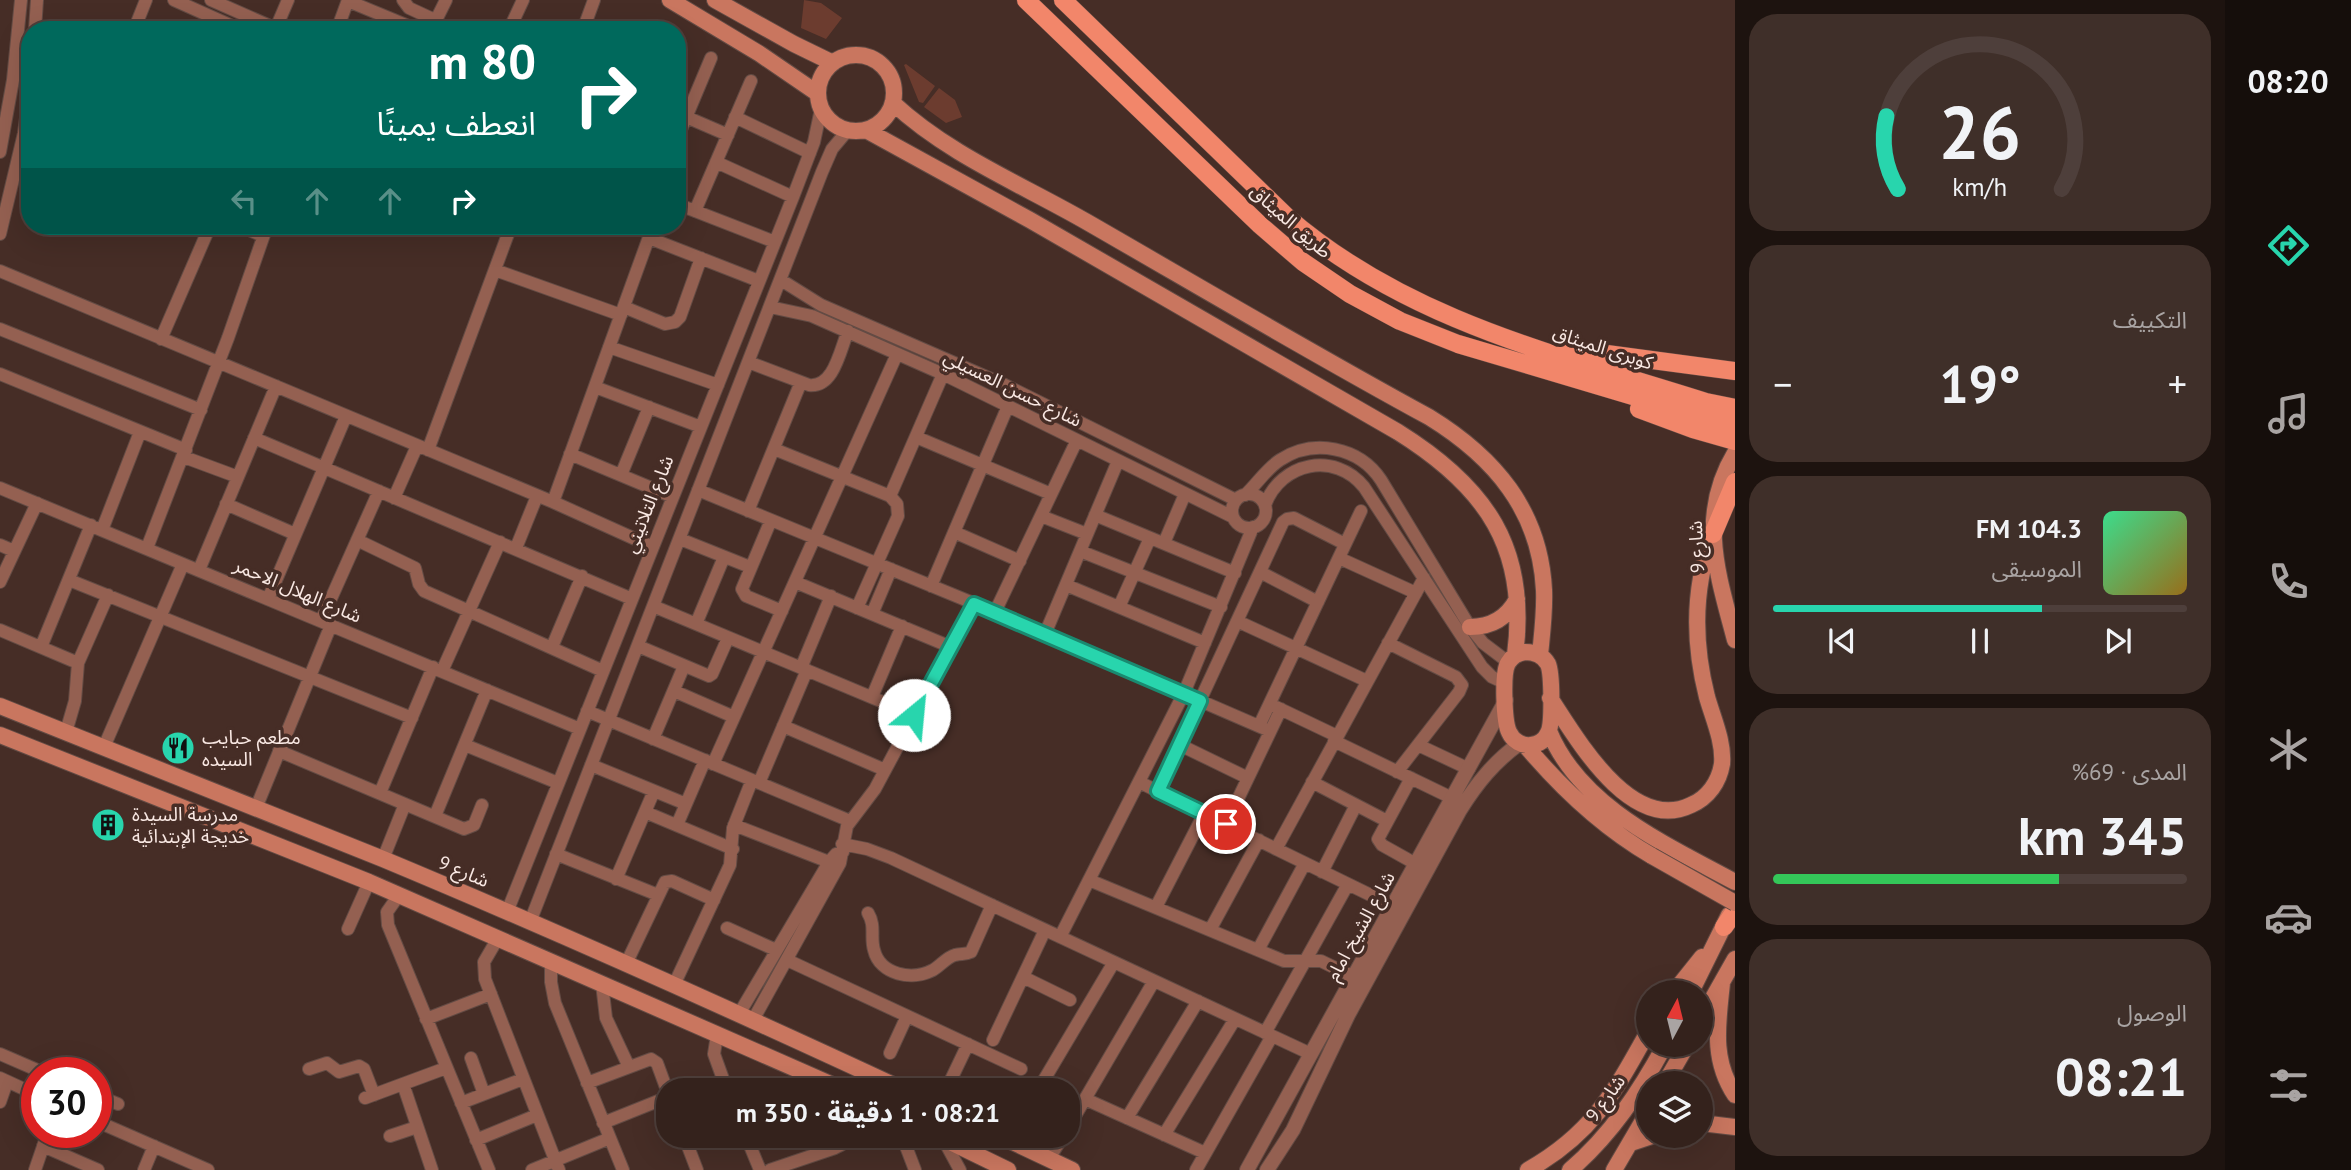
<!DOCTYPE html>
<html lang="ar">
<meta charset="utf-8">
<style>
:root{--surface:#34221c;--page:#3f2f29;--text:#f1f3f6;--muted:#a9a4a3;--line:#4e3f3b;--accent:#28d5ad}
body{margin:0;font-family:"PT Sans","Noto Sans Arabic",sans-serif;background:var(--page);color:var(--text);direction:rtl;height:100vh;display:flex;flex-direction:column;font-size:26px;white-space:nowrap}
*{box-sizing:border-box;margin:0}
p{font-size:23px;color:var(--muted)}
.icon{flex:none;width:38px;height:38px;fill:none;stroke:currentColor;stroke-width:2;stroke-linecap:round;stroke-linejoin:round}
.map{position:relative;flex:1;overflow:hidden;direction:ltr}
.sheet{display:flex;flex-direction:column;gap:14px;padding:14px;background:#1d130f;width:490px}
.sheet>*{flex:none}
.hud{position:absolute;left:21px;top:21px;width:665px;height:214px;border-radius:28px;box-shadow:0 7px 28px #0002,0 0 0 2px var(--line);direction:rtl;background:#00695c;color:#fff;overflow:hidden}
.needle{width:46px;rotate:7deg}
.buttons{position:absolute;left:1636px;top:980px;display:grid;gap:14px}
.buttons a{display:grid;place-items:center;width:77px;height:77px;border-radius:50%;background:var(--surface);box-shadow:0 7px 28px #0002,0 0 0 2px var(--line);font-size:35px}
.speed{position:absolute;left:21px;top:1057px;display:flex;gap:14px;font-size:35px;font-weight:700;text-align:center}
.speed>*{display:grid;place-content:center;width:91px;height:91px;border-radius:50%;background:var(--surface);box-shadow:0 7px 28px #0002,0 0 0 2px var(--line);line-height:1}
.speed .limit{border:10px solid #d22;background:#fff;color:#111}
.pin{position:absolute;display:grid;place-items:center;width:60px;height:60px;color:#fff;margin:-30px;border:4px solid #fff;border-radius:50%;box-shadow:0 2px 7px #0007}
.me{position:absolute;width:77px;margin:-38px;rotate:28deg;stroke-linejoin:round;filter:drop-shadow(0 0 5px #0008)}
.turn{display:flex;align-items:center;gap:24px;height:147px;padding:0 35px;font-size:32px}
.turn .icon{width:91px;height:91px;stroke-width:2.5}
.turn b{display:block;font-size:49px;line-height:60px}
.lanes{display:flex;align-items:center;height:66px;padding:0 35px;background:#0003;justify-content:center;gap:35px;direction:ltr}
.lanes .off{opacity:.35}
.big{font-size:52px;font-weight:700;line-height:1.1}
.sheet .card{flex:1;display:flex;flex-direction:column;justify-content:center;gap:10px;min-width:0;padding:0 24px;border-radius:28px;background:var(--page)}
.sheet .dial{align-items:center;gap:0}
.dial svg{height:182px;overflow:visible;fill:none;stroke:var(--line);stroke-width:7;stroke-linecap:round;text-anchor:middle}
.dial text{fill:var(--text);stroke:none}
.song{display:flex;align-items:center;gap:21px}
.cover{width:84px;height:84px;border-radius:10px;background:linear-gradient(135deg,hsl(150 70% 55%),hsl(40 70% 35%))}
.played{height:7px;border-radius:4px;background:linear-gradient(90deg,var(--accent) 65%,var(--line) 65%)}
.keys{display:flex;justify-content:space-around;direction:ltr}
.heat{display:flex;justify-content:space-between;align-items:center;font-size:38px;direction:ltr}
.charge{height:10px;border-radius:5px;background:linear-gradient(90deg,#34c759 69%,var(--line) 0)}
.trip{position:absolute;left:656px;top:1078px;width:424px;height:70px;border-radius:28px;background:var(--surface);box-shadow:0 7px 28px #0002,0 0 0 2px var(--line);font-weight:700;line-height:70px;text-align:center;direction:rtl}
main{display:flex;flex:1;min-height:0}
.menu{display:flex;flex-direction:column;width:126px;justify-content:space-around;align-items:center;background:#150e0b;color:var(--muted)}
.menu .icon{width:49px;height:49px}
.menu .selected{color:var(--accent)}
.menu b{font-size:32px;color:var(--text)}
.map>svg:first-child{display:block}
.green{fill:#6c3c2f}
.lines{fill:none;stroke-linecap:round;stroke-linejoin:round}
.minor-casing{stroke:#634b44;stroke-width:14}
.tertiary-casing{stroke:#634b44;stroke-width:16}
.secondary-casing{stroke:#634b44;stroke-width:18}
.primary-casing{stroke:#634b44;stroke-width:19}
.minor{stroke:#946051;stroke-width:12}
.tertiary{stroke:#946051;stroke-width:14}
.secondary{stroke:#c9765f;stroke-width:16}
.primary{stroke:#f2866a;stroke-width:18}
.secondary-bridge-casing{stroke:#634b44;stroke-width:18;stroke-linecap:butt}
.secondary-bridge{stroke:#c9765f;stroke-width:16}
.route-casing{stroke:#1a8a70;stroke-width:18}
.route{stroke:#28d5ad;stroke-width:12}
.labels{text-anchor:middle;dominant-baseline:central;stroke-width:7;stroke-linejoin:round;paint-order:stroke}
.street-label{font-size:19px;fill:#f9e8e3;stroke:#462d26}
.poi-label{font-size:19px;fill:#f9e8e3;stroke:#462d26;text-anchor:start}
</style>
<main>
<nav class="menu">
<b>08:20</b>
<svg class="icon selected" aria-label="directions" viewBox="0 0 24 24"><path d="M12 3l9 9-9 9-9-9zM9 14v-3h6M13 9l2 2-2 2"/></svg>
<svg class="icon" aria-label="music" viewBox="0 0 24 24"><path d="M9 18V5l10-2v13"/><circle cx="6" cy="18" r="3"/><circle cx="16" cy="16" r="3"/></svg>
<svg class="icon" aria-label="phone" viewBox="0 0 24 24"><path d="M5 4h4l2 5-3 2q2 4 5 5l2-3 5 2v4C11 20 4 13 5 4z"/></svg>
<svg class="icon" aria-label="climate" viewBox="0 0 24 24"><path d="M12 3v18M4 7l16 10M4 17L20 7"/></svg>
<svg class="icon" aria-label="car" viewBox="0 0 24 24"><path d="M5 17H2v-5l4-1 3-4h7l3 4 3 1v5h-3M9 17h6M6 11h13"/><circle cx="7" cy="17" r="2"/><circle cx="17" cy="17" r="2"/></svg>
<svg class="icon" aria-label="filters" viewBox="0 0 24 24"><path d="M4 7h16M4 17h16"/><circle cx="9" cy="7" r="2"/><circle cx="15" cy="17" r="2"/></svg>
</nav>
<section class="sheet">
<div class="card dial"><svg viewBox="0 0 100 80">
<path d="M14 69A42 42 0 1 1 86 69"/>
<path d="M14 69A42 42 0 0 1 9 37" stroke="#28d5ad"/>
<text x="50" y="56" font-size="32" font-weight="700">26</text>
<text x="50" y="72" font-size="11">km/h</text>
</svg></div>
<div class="card"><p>التكييف</p>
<div class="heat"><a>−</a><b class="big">19°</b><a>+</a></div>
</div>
<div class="card">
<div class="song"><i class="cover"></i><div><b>104.3 FM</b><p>الموسيقى</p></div></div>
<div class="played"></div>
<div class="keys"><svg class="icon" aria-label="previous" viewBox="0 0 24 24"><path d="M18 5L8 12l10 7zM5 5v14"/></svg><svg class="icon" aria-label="pause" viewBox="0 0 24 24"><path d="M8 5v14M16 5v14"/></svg><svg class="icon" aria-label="next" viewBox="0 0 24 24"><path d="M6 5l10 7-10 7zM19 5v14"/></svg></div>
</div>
<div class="card"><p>المدى · 69%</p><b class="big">345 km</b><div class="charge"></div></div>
<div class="card"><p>الوصول</p><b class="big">08:21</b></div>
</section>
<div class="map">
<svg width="1735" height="1170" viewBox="0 0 1735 1170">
<rect width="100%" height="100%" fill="#462d26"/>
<path class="green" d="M804,0L821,3L842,18L826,39L801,28Z
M906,64L935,86L923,103L919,102L904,65Z
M939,88L955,100L962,117L946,123L924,107Z"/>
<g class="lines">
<defs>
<path id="minor" d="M174,0L241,30
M211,0L279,30
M403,0L409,8L435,20
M348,1L418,30
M586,24L598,30
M276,28L288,0
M35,30L37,0
M134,30L146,0
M337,30L348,0
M431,30L446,0
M509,30L523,0
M583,30L594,0
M677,113L728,135
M735,117L810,153
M677,139L711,58
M0,152L13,80L21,0
M716,162L793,197
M677,204L775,242
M695,211L751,81
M240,226L263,236
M0,234L24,133L30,88
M649,238L759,281
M495,270L621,315
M0,271L553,502L653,547
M781,280L821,305L1005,385L1236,500
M624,307L665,324L675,322L680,317L701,258
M770,307L812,316L943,374L1233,517
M0,329L201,410
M161,339L210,226
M609,347L718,385
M748,362L809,385C834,388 840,350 848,331
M0,374L186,450
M595,387L701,427
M916,437L1051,494
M254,438L632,599
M774,449L890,496L897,504L898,516L857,608
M428,450L511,226
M570,454L673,497
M184,457L238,477
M621,475L649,407
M0,488L580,729
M698,490L995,612L1270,731
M1232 511a17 17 0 1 1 34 0a17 17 0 1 1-34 0Z
M1245,495C1257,484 1266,469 1280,460C1314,438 1359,447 1381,480L1470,627L1483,643L1508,662
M890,496L943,374
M394,498L417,446
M553,502L653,226
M226,504L295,534
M1265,505C1281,462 1335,451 1364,487L1482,667L1492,677L1505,683
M748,511L801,382
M1095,515L1235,573
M1041,516L1087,534
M771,520L742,589L746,596L782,611
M102,530L140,432
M954,532L1020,561
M680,539L750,567
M357,540L415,568L419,584L424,591L603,671
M1164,543L1185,494
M0,545L14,551
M147,548L228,338L265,232V226
M516,548L537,496
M1080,551L1221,607
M1339,558L1416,593
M199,570L276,386
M1260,572L1318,602
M69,580L412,718
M0,582L37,503
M795,582L951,647
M1066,585L1205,643
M931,586L1008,406
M268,599L346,416
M653,606L914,715
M1119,607L1150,538
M995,612L1077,440
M872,614L891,569
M321,621L379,491
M1237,621L1367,681
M696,624L724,557
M0,630L78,663
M1045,634L1118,461
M1388,643L1456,677L1462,685L1459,692L1397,772
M638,646L709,676L712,674L728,638
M41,647L91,525
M552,647L582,576
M801,668L831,596
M442,671L500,542
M674,691L734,717
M872,697L902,626
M1276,707L1337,736
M587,711L850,821
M783,726L885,770
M1259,726L1361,511
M66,732L75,701L78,663L108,595
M653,739L684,666
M1334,741L1452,798
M465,745L558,783
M1180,745L1248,778
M1418,745L1469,769
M104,747L183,564
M279,751L464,829L474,825L482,805
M713,764L897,354
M591,765L686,804
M1411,778L1378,839L1382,845L1416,864
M1139,782L1393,906
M1312,782L1387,821
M759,783L807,670
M1158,791L1283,522L1287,519L1294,518L1345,544
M380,793L433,667
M256,808L331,625
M645,812L733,849
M435,816L487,690
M1226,824L1281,709
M677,825L705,760
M734,825L829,862
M842,844L867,849L891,858L1311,1054
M1276,849L1424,578
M556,854L658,895
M383,859L405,804
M1322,872L1356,805
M616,879L654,791
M1089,880L1284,961H1321L1354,977
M399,895L387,912L388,925L489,1170
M1156,907L1204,814
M507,912L793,197L814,142L821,109
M868,913C876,926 870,937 874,950C880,975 912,981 933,970C940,966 947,957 955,955C961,953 965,955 971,952L992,905
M530,922L822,172L832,149L848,130
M727,928L776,950
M348,929L369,882
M1210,930L1259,840
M1060,937L1184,693L1253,527
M498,938L484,962L485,979L559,1170
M1258,950L1305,863
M787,960L1021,1069
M551,961V982L555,1003L623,1170
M626,964L665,882L672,881L714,900
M1023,977L1070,1000
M602,984L606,1018L629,1067
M674,985L730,865L733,828L752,780
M739,1014L829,862L836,854L843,852
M426,1019L491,994
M753,1020L840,863L847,826L875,789L974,604
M1265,1033L1348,884
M717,1035L714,1054L727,1090
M993,1040L1045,930
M890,1053L907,1016
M0,1054L44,1073
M471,1058L484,1094
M309,1069L327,1063L339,1072L359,1066L364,1069L374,1095
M0,1078L37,1095
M587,1083L651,1059L657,1063L668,1093
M403,1084L432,1170
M946,1090L968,1044
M1038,1090L1114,962
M96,1095L118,1104
M365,1098L446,1068
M1085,1099L1205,1153
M0,1102L7,1082
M461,1103L523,1079
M1127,1118L1198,1001
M96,1121L208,1170
M603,1123L668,1097
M1068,1128L1154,981
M1164,1135L1235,1019
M390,1136L417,1127
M684,1136L697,1170
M746,1136L760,1170
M902,1136L915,1170
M942,1137L960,1170
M476,1140L537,1115
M43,1146L98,1170
M1049,1159L1063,1136
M35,1170L48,1132
M144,1170L154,1146
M532,1170L610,1138
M770,1170L835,1148L841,1145L842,1136
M1196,1170L1272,1036"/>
<path id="tertiary" d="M1247,1170L1506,700
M1267,1170L1293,1130L1348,1015L1460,810C1477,783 1494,762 1520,743"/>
<path id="secondary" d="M670,0L760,54L817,93
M715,0L794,44L833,63
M818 93a38 38 0 1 1 76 0a38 38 0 1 1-76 0Z
M893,103C949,155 1021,184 1087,222C1200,287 1313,354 1429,417C1494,457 1540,510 1544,590C1545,612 1542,634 1540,655
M866,130L1030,220L1398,432C1486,487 1529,548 1515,655
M1735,453C1697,516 1718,575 1735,640
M1470,627C1491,627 1507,618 1517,599
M1525,652C1535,652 1543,655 1548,664C1552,673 1553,724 1548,733C1545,740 1539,744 1531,745C1522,746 1513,741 1509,732C1504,722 1502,673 1508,663C1512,656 1518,653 1525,652Z
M1550,698C1577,739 1631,834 1691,805C1708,798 1719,782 1722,764C1724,742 1713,718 1707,697C1693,642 1693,587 1713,534
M0,706C128,757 256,807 383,859C558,932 732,1010 904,1090
M1549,731C1580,807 1667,845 1735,882
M0,735L369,882L844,1090
M1525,745C1562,789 1602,827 1652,856
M1722,983C1718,1023 1711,1059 1735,1095
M1674,992L1702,957
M1691,992L1729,915
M1701,1019L1735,959
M1665,1083L1687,1045
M1701,1123L1735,1127
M938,1136L1008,1170
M1000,1136L1072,1170
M1631,1143L1652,1136
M1528,1170C1592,1134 1614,1093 1648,1032
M1570,1170C1611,1135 1640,1091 1665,1045
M1614,1170L1648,1112"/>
<path id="primary" d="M1026,0L1260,225L1303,262L1350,294L1400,321L1458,344L1700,416L1735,424
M1063,0L1287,217C1408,321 1558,355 1706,402L1735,408
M1562,348L1735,371
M1639,409L1693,429L1735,441
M1713,534L1735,482
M1724,927L1735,911"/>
</defs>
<use href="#minor" class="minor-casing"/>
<use href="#tertiary" class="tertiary-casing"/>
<use href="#secondary" class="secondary-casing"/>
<use href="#primary" class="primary-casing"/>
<use href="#minor" class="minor"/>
<use href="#tertiary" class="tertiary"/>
<use href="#secondary" class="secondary"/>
<use href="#primary" class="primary"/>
<defs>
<path id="secondary-bridge" d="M1652,856L1735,903"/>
</defs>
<use href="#secondary-bridge" class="secondary-bridge-casing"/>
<use href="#secondary-bridge" class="secondary-bridge"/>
</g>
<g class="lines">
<defs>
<path id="route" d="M914,715L974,604L1200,701L1158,791L1226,824"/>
</defs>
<use href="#route" class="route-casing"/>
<use href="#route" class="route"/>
</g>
<defs>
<symbol id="restaurant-disc" viewBox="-11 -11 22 22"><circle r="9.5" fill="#28d5ad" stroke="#462d26"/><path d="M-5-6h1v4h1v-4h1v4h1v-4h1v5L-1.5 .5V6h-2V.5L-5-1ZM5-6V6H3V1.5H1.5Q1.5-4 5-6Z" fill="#111"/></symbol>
<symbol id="building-disc" viewBox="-11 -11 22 22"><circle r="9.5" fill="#28d5ad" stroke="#462d26"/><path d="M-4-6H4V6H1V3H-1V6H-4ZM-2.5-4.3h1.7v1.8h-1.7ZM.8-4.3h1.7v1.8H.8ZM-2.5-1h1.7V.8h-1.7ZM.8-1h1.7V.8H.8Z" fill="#111"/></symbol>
</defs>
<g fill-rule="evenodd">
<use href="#restaurant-disc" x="159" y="729" width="38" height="38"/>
<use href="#building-disc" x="89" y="806" width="38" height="38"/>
</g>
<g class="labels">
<g class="street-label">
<text transform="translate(1291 221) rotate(41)">طريق الميثاق</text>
<text transform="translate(1603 347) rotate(18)">كوبرى الميثاق</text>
<text transform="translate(1013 388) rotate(26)">شارع حسن العسيلي</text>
<text transform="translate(648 504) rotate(-68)">شارع التلاتيني</text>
<text transform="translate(1696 547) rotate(-93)">شارع 9</text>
<text transform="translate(298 590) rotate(23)">شارع الهلال الاحمر</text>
<text transform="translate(464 871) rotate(23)">شارع 9</text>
<text transform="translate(1360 926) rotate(-61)">شارع الشيخ امام</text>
<text transform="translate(1605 1098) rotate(-54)">شارع 9</text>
</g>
<g class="poi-label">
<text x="202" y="737">مطعم حبايب<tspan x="202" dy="22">السيده</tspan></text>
<text x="132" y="814">مدرسة السيدة<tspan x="132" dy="22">خديجة الإبتدائية</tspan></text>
</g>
</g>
</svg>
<div class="buttons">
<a><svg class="needle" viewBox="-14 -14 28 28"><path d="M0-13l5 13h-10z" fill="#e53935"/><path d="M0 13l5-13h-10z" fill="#a9a4a3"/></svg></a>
<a><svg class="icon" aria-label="layers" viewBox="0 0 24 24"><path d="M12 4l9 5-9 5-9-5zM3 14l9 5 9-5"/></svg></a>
</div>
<div class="speed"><div class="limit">30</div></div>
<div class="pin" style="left:1226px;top:824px;background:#d93025"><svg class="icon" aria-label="arrive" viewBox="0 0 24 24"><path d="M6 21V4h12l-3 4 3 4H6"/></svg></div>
<svg class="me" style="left:914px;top:715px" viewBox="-20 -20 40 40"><circle r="19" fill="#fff"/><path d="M0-13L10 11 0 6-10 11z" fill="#28d5ad"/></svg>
<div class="trip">08:21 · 1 دقيقة · 350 m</div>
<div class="hud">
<div class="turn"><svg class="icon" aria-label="right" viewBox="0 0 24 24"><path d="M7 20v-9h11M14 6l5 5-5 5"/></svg><div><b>80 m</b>انعطف يمينًا</div></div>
<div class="lanes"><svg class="icon off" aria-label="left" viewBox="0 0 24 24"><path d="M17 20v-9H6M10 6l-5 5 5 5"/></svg><svg class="icon off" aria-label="ahead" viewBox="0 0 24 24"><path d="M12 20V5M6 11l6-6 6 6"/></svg><svg class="icon off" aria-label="ahead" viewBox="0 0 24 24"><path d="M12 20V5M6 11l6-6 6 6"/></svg><svg class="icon" aria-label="right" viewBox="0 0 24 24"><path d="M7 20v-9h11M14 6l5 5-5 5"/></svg></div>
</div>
</div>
</main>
